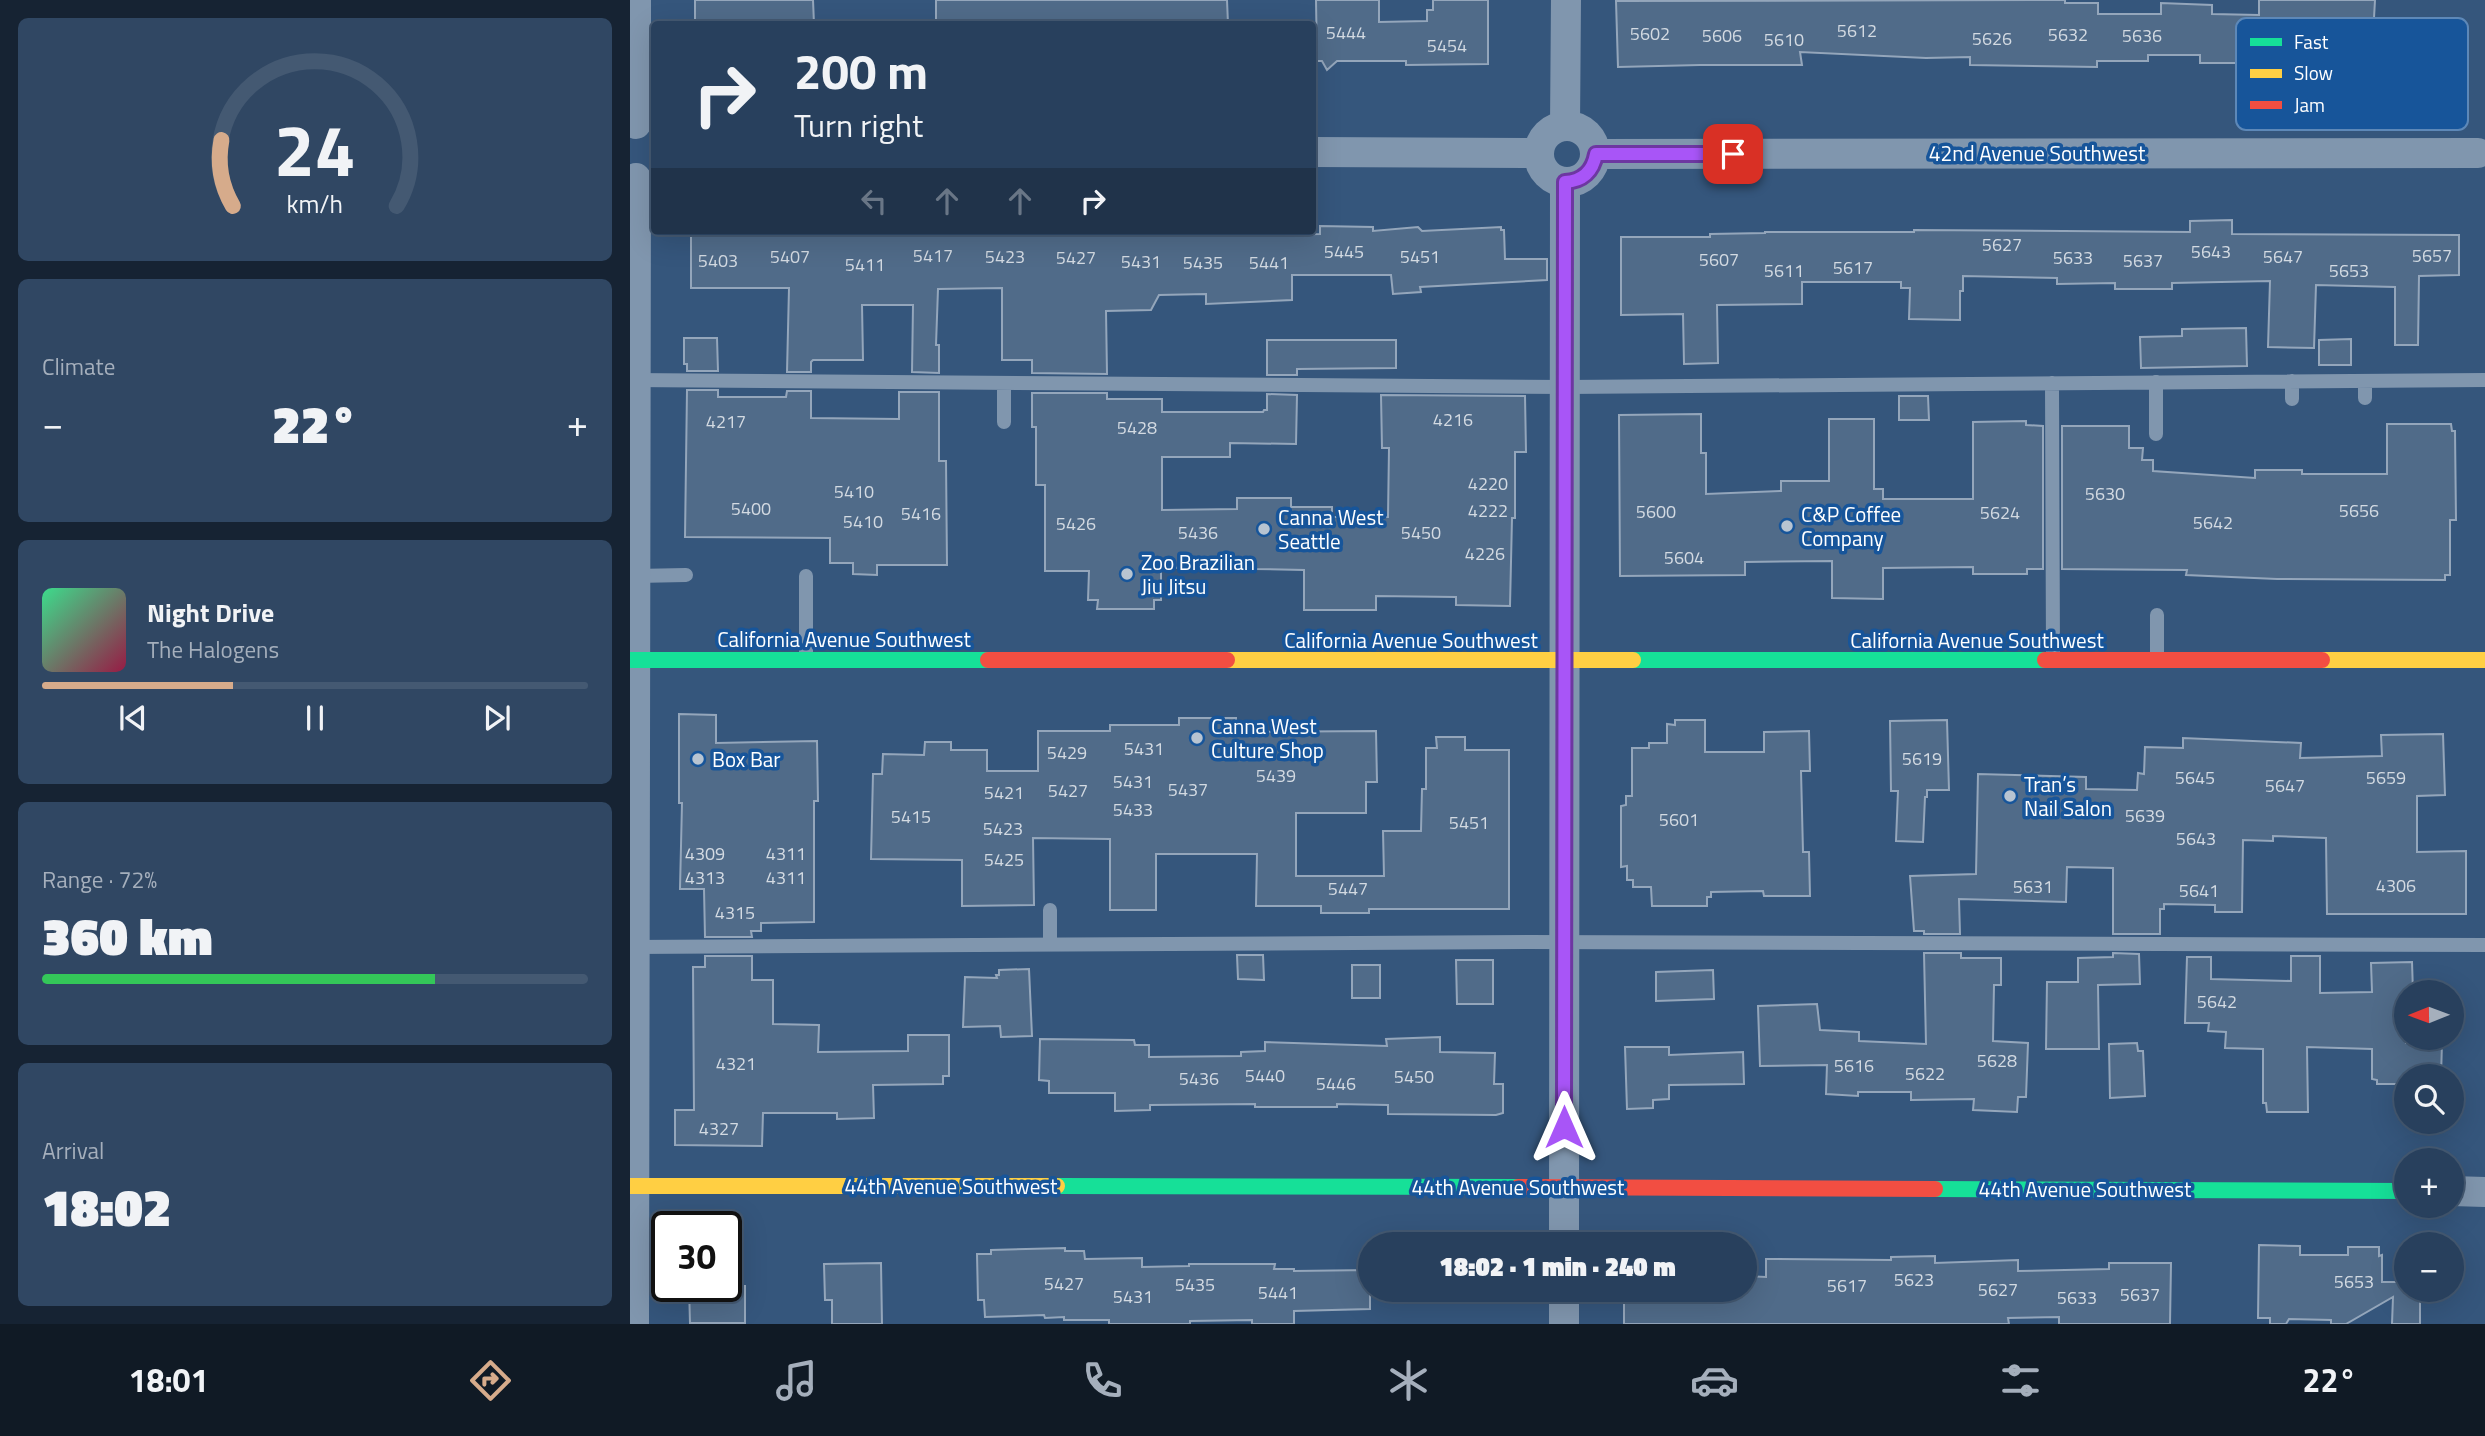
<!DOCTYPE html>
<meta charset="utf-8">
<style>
:root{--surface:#28405d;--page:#304763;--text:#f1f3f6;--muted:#a5afbc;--line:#445972;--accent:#d6ab8b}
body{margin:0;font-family:"Titillium Web",sans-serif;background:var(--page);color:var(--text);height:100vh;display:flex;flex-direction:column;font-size:26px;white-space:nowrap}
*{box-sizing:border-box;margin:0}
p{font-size:23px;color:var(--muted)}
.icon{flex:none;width:38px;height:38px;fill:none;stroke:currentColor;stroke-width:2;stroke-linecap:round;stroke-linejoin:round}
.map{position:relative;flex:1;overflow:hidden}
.details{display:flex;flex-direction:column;gap:18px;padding:18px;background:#162333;width:630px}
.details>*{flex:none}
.hud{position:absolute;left:21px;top:21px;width:665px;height:214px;border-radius:7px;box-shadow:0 7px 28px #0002,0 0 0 2px var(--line);background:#28405d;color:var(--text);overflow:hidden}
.needle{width:46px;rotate:269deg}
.controls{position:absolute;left:1764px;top:980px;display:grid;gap:14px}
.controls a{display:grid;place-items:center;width:70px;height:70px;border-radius:50%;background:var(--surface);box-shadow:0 7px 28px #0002,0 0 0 2px var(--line);font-size:35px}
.speed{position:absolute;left:21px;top:1211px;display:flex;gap:14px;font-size:35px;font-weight:700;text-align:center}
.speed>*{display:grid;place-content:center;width:91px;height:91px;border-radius:50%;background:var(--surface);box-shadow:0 7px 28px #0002,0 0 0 2px var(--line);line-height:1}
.speed .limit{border:4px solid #111;border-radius:10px;background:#fff;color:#111}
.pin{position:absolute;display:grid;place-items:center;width:60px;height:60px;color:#fff;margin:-30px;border-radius:14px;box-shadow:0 4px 10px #0006}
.me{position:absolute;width:77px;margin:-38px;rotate:0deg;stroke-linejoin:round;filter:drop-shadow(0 0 5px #0008)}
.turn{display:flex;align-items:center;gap:24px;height:147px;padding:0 28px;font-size:32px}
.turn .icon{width:91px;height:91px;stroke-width:2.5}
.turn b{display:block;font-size:49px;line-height:60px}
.lanes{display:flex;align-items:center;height:66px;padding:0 28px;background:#0003;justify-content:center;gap:35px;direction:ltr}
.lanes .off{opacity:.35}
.big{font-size:52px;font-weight:800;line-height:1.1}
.details .card{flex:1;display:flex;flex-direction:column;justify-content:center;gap:10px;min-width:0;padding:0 24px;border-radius:10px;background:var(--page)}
.details .dial{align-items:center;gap:0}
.dial svg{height:182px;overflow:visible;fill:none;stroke:var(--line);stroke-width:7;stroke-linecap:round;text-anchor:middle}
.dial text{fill:var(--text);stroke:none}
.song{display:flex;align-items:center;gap:21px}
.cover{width:84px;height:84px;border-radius:10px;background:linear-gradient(135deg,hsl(150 70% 55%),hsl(340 70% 35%))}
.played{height:7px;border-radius:4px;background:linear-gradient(90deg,var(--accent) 35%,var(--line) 35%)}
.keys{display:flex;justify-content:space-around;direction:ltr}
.heat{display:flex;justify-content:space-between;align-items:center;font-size:38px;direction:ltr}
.charge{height:10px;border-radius:5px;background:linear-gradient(90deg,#34c759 72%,var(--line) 0)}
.trip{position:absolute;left:728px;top:1232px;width:399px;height:70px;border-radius:35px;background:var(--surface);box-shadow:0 7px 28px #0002,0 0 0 2px var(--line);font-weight:800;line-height:70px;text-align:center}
.dock{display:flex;height:112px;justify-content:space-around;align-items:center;background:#101a25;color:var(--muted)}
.dock .icon{width:49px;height:49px}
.dock .selected{color:var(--accent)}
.dock b{font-size:32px;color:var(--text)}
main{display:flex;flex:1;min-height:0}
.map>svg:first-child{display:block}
.building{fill:#506b89;stroke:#94a6bb;stroke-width:2}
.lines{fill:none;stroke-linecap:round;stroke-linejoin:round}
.lane{stroke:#8096ae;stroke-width:14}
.street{stroke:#8096ae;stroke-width:30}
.fast{stroke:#16e098;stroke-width:16}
.slow{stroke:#ffcf43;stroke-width:16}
.jam{stroke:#f24e42;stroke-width:16}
.route-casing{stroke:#6d37a1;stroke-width:18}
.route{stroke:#a855f7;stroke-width:12}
.poi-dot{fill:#b8c4d1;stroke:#17559a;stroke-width:2.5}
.labels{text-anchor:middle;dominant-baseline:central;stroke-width:7;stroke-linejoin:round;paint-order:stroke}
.number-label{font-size:18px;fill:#d3dae2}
.street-label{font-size:21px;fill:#fff;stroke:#17559a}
.poi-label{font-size:21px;fill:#fff;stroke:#17559a;text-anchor:start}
.key{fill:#17559a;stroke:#5d88b8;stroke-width:2}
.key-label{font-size:19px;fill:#fff}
</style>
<main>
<section class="details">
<div class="card dial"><svg viewBox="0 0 100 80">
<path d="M14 69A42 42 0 1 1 86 69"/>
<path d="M14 69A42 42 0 0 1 9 40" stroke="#d6ab8b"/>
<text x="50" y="56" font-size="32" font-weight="700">24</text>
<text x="50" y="72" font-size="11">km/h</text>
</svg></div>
<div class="card"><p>Climate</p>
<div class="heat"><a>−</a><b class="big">22°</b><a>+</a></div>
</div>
<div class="card">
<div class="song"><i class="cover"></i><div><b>Night Drive</b><p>The Halogens</p></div></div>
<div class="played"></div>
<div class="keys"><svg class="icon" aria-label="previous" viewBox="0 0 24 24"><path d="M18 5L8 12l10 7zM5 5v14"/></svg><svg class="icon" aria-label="pause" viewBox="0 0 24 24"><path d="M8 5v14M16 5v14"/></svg><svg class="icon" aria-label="next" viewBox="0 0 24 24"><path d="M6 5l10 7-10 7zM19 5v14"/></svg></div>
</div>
<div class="card"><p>Range · 72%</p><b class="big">360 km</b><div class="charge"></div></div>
<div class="card"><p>Arrival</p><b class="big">18:02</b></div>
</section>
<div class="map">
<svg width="1855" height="1324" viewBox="0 0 1855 1324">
<rect width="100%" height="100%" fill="#35567c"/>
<path class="building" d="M65,0H183L184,24H65Z
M306,0H597L598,24H306Z
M686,0H749V22L797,21V10H803V0H858V64L776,65V61H707L697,70L692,61H687Z
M1435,0V3H1468V14H1531V3L1582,5V14L1629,15V0H1745L1744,18H1820V65L1725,63V66H1629V63H1570V55H1518V61H1467V67L1340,65V57L1296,58L1170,52L1172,65H1070L988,67L986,1Z
M1602,220V234L1829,235V275L1789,276L1788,345H1765V287L1686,285L1684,348L1638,347L1640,281L1542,283V289H1485V283L1427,284V278L1333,276V291H1330V320L1279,319L1280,288H1271V282H1172V304L1087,305L1088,363L1054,364L1053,314L991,315V237H1080V234L1135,233V232H1284V230L1560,232V221Z
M690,226L743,227V231L788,227L792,231L871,227V230H874L875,259H917V280L790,287L791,292L763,294L761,275H662V300L576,304V294L529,295L521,310L476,311L477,374L402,373V360H372V288L308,289L306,345H309V373L282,372L283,305H232L233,360H183L181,362V372H157L159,288H61V233L275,234L299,233V231H403V233L490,235V231H591L637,232V235L690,234Z
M1616,328L1617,366L1511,368L1510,337L1552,336V329Z
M54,338H87L88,371H57V364H54Z
M1721,339V365H1689V340Z
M637,340H766V368L667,369V375H637Z
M57,390H88V397H156L157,391H181V418L269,419V392H309V461H316L317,565H247V575L223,574V563H200V538L55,537Z
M402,393H477V399H532V412H633L634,410H637V394L667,395L666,444L600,443V457H532V510L607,509V498H661V507H702V517H758L759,448H752L751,395L895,396L896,452H885V518H882L880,606L826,605V597L746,596V610H674V570L625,569V566L531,568V600H524V609H467L468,600H458L459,571H415V485H406V427H402Z
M1269,396H1298L1299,420H1269Z
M1071,414V453H1076V494L1151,491V481H1199V419H1244V489H1253V499H1343V422L1396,421V425L1413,426V569H1397V574H1343V567L1253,568V599L1202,598V561L1115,562V575L990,576L989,415Z
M1757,424H1821L1822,431H1825L1826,520H1820V575H1815V580L1647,579L1556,575L1557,570L1432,569V426H1499V448H1513L1512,460H1523V471L1625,478V470H1672V474H1757Z
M49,714L86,715V743L187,741L188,801H184V922L131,923V931H121L122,937H75L74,889H50L52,803H49Z
M549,718H606V732L746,731L747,782H736V813H666V876H754L753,831H791L792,789H796V748H807L806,737H835V750H879V909H739V913H691V906H626L627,854H526V910H480V839L403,838L404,905L332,906V860L241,859L243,774H252L253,754L294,755L295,742H321V750H357V771H408V731H480V725H549Z
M1045,720H1075V752H1134V732L1179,731L1180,771H1171L1173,852H1179L1180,896H1134L1133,891L1081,892V897H1077V906H1022L1021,887H1003V880H997V866L991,867V806L996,805V796H1002V748H1019V743H1037V724L1045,725Z
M1317,720L1319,790H1297V797H1295L1293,842L1266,841L1268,791H1261L1260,721Z
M1813,734L1815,795L1787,796V852L1836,851V914H1697L1696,838L1643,836V841L1613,840L1612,912H1585V905L1534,904V909H1530V934H1483V868L1437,867L1436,902L1329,899L1330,934H1294V931H1284L1280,876L1346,874L1348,774L1456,777V789L1507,790L1508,773L1514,774L1515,747L1553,748V738L1671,743L1670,758L1752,756L1751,735Z
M1294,953H1331V958H1371V985H1364L1363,1041L1398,1043L1396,1097H1388L1387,1112L1343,1110L1344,1099L1281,1100V1092H1228V1096L1196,1094L1197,1065L1130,1066L1128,1006L1187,1004L1190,1030L1229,1032V1041L1296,1044Z
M1483,953L1509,954L1510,984L1468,985L1469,1049H1416L1417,982H1448V958L1483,957Z
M607,955H633L634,980L608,979Z
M75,956H122V980H143V1024L189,1025L188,1052L278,1051V1035H319V1076H313V1084L243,1085L244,1118L207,1119V1113H133L132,1146L45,1145V1110H64L63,967H75Z
M1661,956H1690V993L1742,992L1741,963L1782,962L1783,992H1776V1043H1812L1811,1076H1776V1084H1747V1080L1742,1079V1049L1677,1047L1678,1112H1637L1636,1103H1633V1049L1595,1048L1596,1032L1578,1031L1579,1023H1555L1557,957H1581V979L1661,981Z
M826,960H863V1004H827Z
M722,965H750V998H722Z
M399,969L402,1036L371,1037L370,1026L333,1027L335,977L367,978L366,975H369V970Z
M1083,970L1084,999L1026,1001V972Z
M810,1037V1052L865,1053L864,1084H873V1113L866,1115L758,1114V1105L707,1104V1107H625V1104L520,1105V1110L485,1111V1093H419V1081L409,1080L410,1039L504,1040L505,1045H519V1057L611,1056V1052L635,1051V1042L757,1046L756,1039Z
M1507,1043L1508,1051H1513L1515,1096L1480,1098L1479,1044Z
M995,1047H1039V1055L1113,1052L1114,1084L1039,1085V1099L1023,1100V1108L997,1109Z
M1629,1245L1670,1246V1255H1718V1247H1749V1256L1752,1255V1282H1776V1290H1790V1324H1762L1763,1297L1716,1324H1701V1320L1659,1319L1656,1324H1640V1318H1628Z
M435,1248V1251H454L455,1259L512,1258V1267L559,1266V1264H645L644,1269H664V1271L740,1270V1309L664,1311V1324H622V1320L560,1321V1324H479V1320H434V1317L415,1318L414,1315L355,1317L354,1300H348L347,1254H361V1250Z
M1305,1256V1263L1388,1260V1271L1479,1269V1263H1541L1540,1324H1429V1317L1378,1318L1379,1324H994V1292H999V1290H1115V1276L1136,1277V1259L1261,1260V1257Z
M251,1263L252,1324H202V1300H195L194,1264Z
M59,1286H115V1323H60Z"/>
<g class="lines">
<path class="lane" d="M1,380L936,387L1855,380
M374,383V422
M1422,383L1423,658
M1735,398V381
M1662,399V381
M1526,434V382
M6,576L56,575
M176,659V576
M1527,659V615
M420,910V943
M1,947L896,942L1855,945"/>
<path class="street" d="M6,0V124
M909 154a28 28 0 1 1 56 0a28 28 0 1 1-56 0Z
M935,126L936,0
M682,152L909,153
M966,154L1848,153
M1822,1191L1855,1192
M934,1244L935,182
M4,1324L6,178
M934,1324V1290"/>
<path class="fast" d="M0,660H358
M1003,660H1415
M427,1186L888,1187
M1305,1189L1776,1191"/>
<path class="slow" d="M597,660H1003
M1692,660H1855
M0,1186H427"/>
<path class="jam" d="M358,660H597
M1415,660H1692
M888,1187L1305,1189"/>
</g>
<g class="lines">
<defs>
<path id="route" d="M934,1127L935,182C953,181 963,171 966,154H1103"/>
</defs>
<use href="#route" class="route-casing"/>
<use href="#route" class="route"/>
</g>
<g class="poi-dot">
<circle cx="1157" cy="526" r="7"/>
<circle cx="634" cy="529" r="7"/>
<circle cx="497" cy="574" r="7"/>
<circle cx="567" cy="738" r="7"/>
<circle cx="68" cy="759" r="7"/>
<circle cx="1380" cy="796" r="7"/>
</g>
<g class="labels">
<g class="number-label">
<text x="1227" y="30">5612</text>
<text x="716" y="32">5444</text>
<text x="1020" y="33">5602</text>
<text x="1438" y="34">5632</text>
<text x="1092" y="35">5606</text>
<text x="1512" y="35">5636</text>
<text x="1362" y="38">5626</text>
<text x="1154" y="39">5610</text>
<text x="817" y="45">5454</text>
<text x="1372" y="244">5627</text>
<text x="714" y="251">5445</text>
<text x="1581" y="251">5643</text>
<text x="303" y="255">5417</text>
<text x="1802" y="255">5657</text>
<text x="160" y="256">5407</text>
<text x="375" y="256">5423</text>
<text x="790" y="256">5451</text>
<text x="1653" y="256">5647</text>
<text x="446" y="257">5427</text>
<text x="1443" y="257">5633</text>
<text x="1089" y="259">5607</text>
<text x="88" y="260">5403</text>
<text x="1513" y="260">5637</text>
<text x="511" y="261">5431</text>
<text x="573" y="262">5435</text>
<text x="639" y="262">5441</text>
<text x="235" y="264">5411</text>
<text x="1223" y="267">5617</text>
<text x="1154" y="270">5611</text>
<text x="1719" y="270">5653</text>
<text x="823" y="419">4216</text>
<text x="96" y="421">4217</text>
<text x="507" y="427">5428</text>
<text x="858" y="483">4220</text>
<text x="224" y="491">5410</text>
<text x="1475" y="493">5630</text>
<text x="121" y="508">5400</text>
<text x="858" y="510">4222</text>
<text x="1729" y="510">5656</text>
<text x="1026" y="511">5600</text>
<text x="1370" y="512">5624</text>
<text x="291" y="513">5416</text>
<text x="233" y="521">5410</text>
<text x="1583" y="522">5642</text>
<text x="446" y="523">5426</text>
<text x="568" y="532">5436</text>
<text x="791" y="532">5450</text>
<text x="855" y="553">4226</text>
<text x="1054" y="557">5604</text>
<text x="514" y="748">5431</text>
<text x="437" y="752">5429</text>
<text x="1292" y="758">5619</text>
<text x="646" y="775">5439</text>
<text x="1565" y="777">5645</text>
<text x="1756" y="777">5659</text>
<text x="503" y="781">5431</text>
<text x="1655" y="785">5647</text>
<text x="558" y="789">5437</text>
<text x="438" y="790">5427</text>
<text x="374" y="792">5421</text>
<text x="503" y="809">5433</text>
<text x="1515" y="815">5639</text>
<text x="281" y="816">5415</text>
<text x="1049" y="819">5601</text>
<text x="839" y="822">5451</text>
<text x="373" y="828">5423</text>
<text x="1566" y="838">5643</text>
<text x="75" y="853">4309</text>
<text x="156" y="853">4311</text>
<text x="374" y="859">5425</text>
<text x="75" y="877">4313</text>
<text x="156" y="877">4311</text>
<text x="1766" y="885">4306</text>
<text x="1403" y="886">5631</text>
<text x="718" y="888">5447</text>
<text x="1569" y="890">5641</text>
<text x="105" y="912">4315</text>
<text x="1587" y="1001">5642</text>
<text x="1367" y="1060">5628</text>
<text x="106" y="1063">4321</text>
<text x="1224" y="1065">5616</text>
<text x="1295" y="1073">5622</text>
<text x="635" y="1075">5440</text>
<text x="784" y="1076">5450</text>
<text x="569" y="1078">5436</text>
<text x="706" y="1083">5446</text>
<text x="89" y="1128">4327</text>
<text x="1284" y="1279">5623</text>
<text x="1724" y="1281">5653</text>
<text x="434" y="1283">5427</text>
<text x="565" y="1284">5435</text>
<text x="1217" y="1285">5617</text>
<text x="1368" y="1289">5627</text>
<text x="648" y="1292">5441</text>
<text x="1510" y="1294">5637</text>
<text x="503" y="1296">5431</text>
<text x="1447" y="1297">5633</text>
</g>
<g class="street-label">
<text x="1407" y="153">42nd Avenue Southwest</text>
<text x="214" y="639">California Avenue Southwest</text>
<text x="781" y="640">California Avenue Southwest</text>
<text x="1347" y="640">California Avenue Southwest</text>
<text x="321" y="1186">44th Avenue Southwest</text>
<text x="888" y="1187">44th Avenue Southwest</text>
<text x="1455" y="1189">44th Avenue Southwest</text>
</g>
<g class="poi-label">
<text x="1171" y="514">C&amp;P Coffee<tspan x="1171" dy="24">Company</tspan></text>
<text x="648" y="517">Canna West<tspan x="648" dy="24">Seattle</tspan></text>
<text x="511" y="562">Zoo Brazilian<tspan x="511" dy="24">Jiu Jitsu</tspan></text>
<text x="581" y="726">Canna West<tspan x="581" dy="24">Culture Shop</tspan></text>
<text x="82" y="759">Box Bar</text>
<text x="1394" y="784">Tran’s<tspan x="1394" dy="24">Nail Salon</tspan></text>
</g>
</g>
<rect x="1606" y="18" width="232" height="112" rx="10" class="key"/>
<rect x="1620" y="38" width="32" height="8" fill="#16e098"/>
<rect x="1620" y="69" width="32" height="9" fill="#ffcf43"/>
<rect x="1620" y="101" width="32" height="8" fill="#f24e42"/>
<g class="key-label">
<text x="1664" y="49">Fast</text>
<text x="1664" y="80">Slow</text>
<text x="1664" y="112">Jam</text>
</g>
</svg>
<div class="controls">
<a><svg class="needle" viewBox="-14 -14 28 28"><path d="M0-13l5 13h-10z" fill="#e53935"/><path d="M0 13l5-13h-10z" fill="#a5afbc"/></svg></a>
<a><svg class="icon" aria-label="search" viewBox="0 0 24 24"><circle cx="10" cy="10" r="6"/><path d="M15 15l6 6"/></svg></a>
<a>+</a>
<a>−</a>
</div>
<div class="speed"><div class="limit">30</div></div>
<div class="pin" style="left:1103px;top:154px;background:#d93025"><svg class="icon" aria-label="arrive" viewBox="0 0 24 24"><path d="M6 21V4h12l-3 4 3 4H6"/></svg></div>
<svg class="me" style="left:934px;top:1127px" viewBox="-20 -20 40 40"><path d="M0-17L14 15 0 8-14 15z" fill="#a855f7" stroke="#fff" stroke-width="4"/></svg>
<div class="trip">18:02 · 1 min · 240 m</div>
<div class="hud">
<div class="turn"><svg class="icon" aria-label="right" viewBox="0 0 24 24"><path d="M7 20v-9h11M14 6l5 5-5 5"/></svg><div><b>200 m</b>Turn right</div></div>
<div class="lanes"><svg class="icon off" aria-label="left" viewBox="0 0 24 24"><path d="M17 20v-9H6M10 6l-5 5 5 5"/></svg><svg class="icon off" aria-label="ahead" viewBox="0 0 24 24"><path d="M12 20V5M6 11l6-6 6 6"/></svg><svg class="icon off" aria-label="ahead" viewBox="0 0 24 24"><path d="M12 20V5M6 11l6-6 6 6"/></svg><svg class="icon" aria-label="right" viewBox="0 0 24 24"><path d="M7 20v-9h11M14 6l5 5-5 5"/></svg></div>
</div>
</div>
</main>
<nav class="dock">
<b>18:01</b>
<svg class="icon selected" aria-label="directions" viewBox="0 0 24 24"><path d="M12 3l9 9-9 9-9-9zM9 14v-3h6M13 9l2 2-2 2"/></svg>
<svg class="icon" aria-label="music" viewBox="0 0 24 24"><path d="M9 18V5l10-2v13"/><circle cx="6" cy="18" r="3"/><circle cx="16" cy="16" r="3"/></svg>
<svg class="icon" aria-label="phone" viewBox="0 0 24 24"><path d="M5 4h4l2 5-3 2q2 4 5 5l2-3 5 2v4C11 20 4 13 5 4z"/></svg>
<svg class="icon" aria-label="climate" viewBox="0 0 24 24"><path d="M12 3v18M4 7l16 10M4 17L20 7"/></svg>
<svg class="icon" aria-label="car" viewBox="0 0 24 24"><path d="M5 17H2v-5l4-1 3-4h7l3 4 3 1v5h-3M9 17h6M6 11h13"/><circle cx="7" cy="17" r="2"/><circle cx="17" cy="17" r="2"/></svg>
<svg class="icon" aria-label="filters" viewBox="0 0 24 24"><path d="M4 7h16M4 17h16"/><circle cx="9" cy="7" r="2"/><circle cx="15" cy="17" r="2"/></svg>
<b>22°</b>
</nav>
